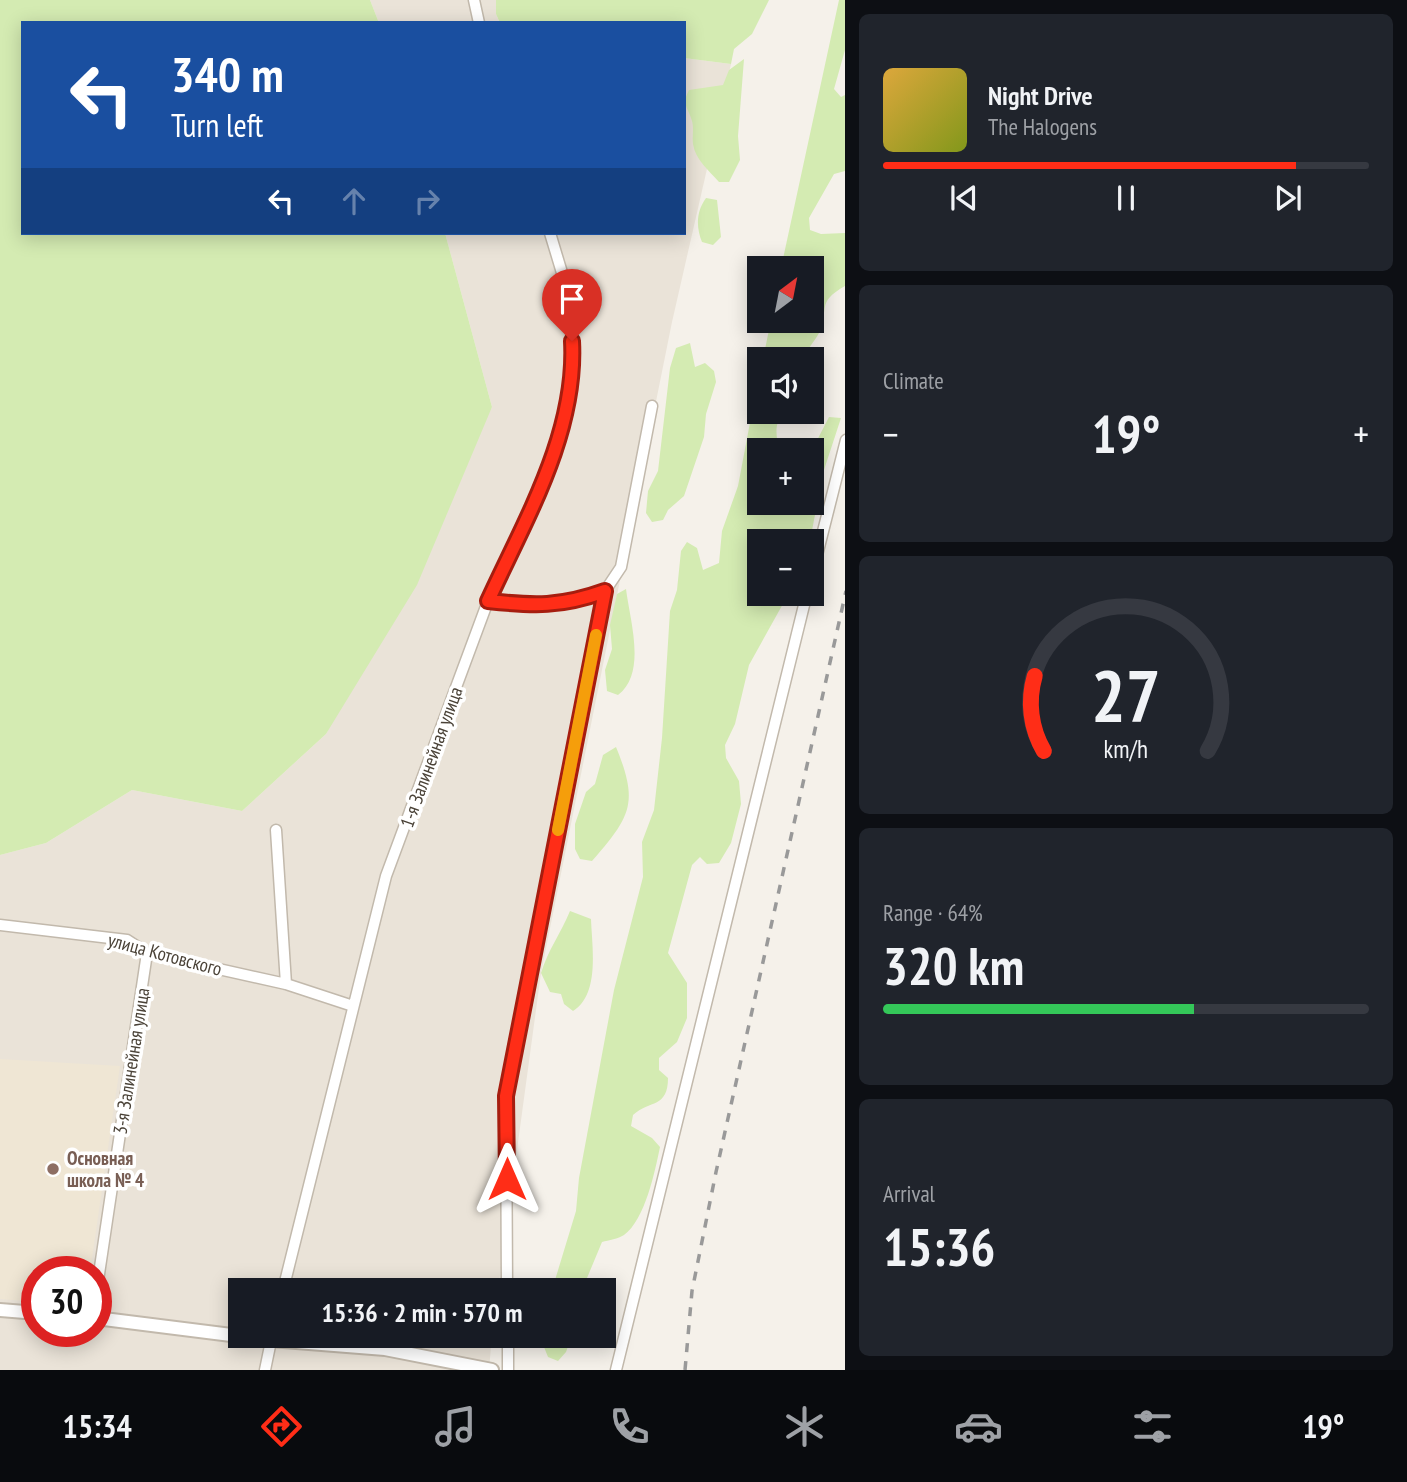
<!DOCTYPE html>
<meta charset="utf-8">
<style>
:root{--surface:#171b24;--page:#20242c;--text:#f1f3f6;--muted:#9ea1a6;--line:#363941;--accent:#ff2d17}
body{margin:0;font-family:"PT Sans Narrow",sans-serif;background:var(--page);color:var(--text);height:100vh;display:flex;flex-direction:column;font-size:26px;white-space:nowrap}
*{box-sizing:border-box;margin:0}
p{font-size:23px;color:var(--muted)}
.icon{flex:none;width:38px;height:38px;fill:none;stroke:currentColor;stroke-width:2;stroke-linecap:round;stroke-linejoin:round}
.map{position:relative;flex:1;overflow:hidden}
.details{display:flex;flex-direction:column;gap:14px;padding:14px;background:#0d0f14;width:562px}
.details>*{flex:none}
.guide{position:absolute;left:21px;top:21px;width:665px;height:214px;border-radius:0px;box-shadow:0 4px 18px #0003;background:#1a4fa0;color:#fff;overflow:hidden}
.needle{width:46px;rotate:32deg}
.tools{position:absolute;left:747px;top:256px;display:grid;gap:14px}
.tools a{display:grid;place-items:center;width:77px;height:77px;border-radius:0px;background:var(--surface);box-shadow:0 4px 18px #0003;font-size:35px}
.speed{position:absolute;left:21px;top:1256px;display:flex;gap:14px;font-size:35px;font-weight:700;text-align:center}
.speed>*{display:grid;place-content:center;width:91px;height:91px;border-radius:50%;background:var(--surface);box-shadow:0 4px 18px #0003;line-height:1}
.speed .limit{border:10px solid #d22;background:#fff;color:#111}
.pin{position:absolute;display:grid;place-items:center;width:60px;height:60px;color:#fff;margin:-72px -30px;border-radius:50% 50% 50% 0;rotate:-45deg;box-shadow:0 0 7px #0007}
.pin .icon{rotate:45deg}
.me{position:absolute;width:77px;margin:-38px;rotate:0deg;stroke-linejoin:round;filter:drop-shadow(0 0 5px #0008)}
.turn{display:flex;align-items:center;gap:24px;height:147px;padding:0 35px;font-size:32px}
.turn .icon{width:91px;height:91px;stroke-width:2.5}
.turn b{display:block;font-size:49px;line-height:60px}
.lanes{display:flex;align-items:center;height:66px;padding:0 35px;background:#0003;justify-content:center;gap:35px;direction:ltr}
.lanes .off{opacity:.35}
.big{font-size:52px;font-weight:700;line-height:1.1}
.details .card{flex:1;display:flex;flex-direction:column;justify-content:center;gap:10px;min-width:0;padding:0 24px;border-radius:10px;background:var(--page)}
.details .dial{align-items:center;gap:0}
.dial svg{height:182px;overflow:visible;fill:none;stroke:var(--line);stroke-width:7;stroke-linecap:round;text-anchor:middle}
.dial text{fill:var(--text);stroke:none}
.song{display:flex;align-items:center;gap:21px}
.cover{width:84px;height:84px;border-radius:10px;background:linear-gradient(135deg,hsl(40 70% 55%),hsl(70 70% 35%))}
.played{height:7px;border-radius:4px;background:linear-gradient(90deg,var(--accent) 85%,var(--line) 85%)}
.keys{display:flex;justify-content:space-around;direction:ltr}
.heat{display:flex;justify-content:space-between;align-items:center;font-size:38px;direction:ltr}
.charge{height:10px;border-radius:5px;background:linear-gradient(90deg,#34c759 64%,var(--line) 0)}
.trip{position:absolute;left:228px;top:1278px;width:388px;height:70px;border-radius:0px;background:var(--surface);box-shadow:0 4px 18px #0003;font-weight:700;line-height:70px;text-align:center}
.tab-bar{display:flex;height:112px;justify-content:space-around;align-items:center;background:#090b0e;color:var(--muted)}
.tab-bar .icon{width:49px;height:49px}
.tab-bar .current{color:var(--accent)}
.tab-bar b{font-size:32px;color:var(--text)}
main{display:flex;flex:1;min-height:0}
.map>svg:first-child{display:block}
.residential{fill:#eae3d8;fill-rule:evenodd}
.education{fill:#efe6d4}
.green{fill:#d4ebb2}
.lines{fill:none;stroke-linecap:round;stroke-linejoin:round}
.service-casing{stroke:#c2b9ac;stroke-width:9}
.minor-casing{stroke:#c2b9ac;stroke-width:13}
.tertiary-casing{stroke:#c2b9ac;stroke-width:16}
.service{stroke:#fff;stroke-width:5}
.minor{stroke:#fff;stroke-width:10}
.tertiary{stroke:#fff;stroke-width:12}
.rail{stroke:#999;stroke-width:3.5;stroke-dasharray:9 9;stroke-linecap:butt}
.route-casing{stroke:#a61d0f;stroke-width:18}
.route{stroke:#ff2d17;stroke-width:12}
.slow{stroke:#f59e0b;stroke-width:12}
.education-dot{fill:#8d6e63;stroke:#fff;stroke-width:2.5}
.labels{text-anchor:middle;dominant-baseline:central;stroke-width:7;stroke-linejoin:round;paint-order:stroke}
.street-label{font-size:19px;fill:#4a4237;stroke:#fff}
.education-label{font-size:19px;font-weight:bold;fill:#785e54;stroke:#fff;text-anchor:start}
</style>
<main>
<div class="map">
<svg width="846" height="1370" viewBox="0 0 846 1370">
<rect width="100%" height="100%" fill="#f5f1ea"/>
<path class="residential" d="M370,0H496V14L500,23H379Z
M684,58L731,64L672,322L541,973L498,1290H240V1335H492L489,1370H0V855L46,843L132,790L242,811L326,734L492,407L445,233H684ZM37,1272H96V1332H37Z"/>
<path class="education" d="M0,1059L120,1066L90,1272H37V1302L0,1299Z"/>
<path class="green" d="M0,0H370L379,23H23V233H445L492,407L417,585L326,734L242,811L132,790L46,843L0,855Z
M496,0H769L752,34L734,49L731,64L684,58V23H500L496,14Z
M839,0H845V50L834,89L841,97L845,95V171L834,174L809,218L810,230L821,234L845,233V286C815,303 830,309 819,333C814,343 806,348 806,359H763L771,320H812V268H781Z
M744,59L738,136L740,160L729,182H719C709,171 695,159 693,144C692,137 694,128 692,121C688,107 681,105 689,90L723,85L729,70Z
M706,198L717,200L721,237L713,245L702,242C696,227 696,212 706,198Z
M690,343L695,367L705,363L714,371L716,382L706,414L704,437L684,496L668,510L663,520L652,522L646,513L648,491L658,471L670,368L676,348Z
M759,375L760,411H787C773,421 776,434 779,450H760V502H812V450L829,417L841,418L823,473L810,541H760V593H797L784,602L749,665L735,724L725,745L726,758L739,781L741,804L731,843L719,863L707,864L700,857L692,865L668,953L687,983V1018L677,1042L659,1058V1070L668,1078C668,1108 650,1100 633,1115L631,1126L652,1138L660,1147C655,1171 645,1220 624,1235C618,1239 609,1240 602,1242L582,1290H552L576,1211L579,1178L614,990L643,877L642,842L654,810L662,738L670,611L677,590L681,551L687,542L697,548L703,570L719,563L722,531L738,486Z
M626,589C630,621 647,673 618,695L607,691L605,670L612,649L610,625L617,594Z
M616,747C639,803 631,816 592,861L580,859L575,849V824L586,792L595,784L603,755Z
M570,911L591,919C592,947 600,994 573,1011L564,1004L561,994L550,992L541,973C548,950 561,933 570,911Z
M547,1335H572L566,1352L558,1361L548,1357L544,1347Z"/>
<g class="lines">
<defs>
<path id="service" d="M488,601C534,606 561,608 605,591"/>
<path id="minor" d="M474,0L479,23
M812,575L846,440
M276,830L286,984
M0,925L127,940L147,953L286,984L353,1006
M283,1290L386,876L488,601L535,500L564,421L573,364L569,296L550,233
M507,1290L506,1096L605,591L621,567L652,406
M96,1294L147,953
M508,1335V1370
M265,1370L272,1336
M616,1370L807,593"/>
<path id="tertiary" d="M0,1310L37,1313
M96,1318L271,1340L385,1349L492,1370"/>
</defs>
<use href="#service" class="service-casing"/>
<use href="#minor" class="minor-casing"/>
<use href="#tertiary" class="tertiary-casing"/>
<use href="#service" class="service"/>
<use href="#minor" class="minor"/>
<use href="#tertiary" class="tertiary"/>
<path class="rail" d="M685,1370L692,1291L716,1172L846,591"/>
</g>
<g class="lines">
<defs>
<path id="route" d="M507,1179L506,1096L605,591C561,607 534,606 488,601C525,520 577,433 572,341"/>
</defs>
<use href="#route" class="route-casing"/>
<use href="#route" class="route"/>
<path class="slow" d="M558,830L596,635"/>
</g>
<circle class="education-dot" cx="53" cy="1169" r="7"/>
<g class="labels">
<g class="street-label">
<text transform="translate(431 757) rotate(-70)">1-я Залинейная улица</text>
<text transform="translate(165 954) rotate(15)">улица Котовского</text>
<text transform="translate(131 1061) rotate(-81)">3-я Залинейная улица</text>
</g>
<g class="education-label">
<text x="67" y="1158">Основная<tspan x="67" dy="22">школа № 4</tspan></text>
</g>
</g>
</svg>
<div class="tools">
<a><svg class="needle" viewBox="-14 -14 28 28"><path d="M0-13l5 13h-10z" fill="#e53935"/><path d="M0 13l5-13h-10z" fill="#9ea1a6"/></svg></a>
<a><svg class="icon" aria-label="sound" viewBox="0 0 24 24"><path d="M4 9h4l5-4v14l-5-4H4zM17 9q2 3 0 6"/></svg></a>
<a>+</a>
<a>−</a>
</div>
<div class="speed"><div class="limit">30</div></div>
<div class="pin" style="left:572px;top:341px;background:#d93025"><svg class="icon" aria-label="arrive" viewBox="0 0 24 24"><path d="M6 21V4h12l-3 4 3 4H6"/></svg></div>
<svg class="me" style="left:507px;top:1179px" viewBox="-20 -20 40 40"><path d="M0-17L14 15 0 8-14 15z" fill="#ff2d17" stroke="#fff" stroke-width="4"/></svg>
<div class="trip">15:36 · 2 min · 570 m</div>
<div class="guide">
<div class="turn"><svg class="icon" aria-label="left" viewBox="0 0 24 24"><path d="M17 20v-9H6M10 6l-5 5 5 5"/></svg><div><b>340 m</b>Turn left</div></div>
<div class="lanes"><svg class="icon" aria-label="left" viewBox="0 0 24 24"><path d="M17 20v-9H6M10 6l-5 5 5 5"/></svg><svg class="icon off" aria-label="ahead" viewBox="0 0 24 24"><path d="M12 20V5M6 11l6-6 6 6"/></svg><svg class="icon off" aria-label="right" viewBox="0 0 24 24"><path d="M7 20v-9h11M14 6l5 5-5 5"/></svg></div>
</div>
</div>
<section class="details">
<div class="card">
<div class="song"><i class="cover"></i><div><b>Night Drive</b><p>The Halogens</p></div></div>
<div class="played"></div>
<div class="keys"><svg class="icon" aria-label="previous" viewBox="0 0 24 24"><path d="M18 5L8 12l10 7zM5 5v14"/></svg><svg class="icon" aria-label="pause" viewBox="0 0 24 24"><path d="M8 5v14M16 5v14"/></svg><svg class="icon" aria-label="next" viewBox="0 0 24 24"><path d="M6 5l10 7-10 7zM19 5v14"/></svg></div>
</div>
<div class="card"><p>Climate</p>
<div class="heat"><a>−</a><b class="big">19°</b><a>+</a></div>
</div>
<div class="card dial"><svg viewBox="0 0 100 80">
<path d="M14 69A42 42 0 1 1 86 69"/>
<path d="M14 69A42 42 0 0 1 10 36" stroke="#ff2d17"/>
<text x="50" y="56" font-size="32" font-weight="700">27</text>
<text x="50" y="72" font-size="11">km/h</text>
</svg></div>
<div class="card"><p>Range · 64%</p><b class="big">320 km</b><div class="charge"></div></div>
<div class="card"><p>Arrival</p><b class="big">15:36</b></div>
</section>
</main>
<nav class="tab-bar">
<b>15:34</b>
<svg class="icon current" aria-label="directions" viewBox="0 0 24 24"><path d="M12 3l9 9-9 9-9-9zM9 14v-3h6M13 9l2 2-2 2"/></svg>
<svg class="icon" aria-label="music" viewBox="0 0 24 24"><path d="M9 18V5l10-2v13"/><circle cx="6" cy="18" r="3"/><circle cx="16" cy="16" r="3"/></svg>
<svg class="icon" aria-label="phone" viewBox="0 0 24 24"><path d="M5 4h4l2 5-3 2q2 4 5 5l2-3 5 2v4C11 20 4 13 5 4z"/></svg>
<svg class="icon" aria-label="climate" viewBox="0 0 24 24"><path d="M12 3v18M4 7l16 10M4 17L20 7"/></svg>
<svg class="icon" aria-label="car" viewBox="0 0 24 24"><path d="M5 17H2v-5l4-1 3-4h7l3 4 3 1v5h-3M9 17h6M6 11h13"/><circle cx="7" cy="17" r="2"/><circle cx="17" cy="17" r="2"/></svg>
<svg class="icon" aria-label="filters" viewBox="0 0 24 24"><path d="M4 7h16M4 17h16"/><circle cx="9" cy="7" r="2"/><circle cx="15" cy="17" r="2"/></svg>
<b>19°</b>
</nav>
